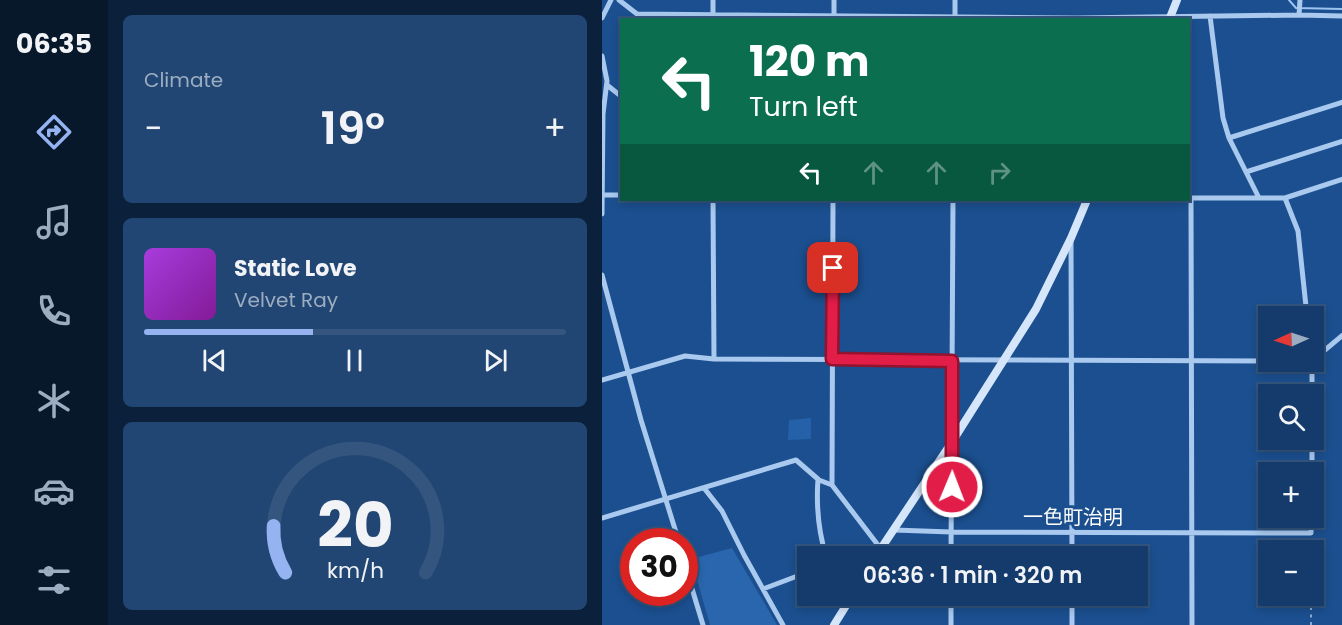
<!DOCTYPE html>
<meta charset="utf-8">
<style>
:root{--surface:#143b6b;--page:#214673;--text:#f1f3f6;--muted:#9dadc1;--line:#33557e;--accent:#95b2f1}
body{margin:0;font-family:Poppins,"Noto Sans JP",sans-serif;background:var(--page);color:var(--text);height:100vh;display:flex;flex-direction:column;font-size:22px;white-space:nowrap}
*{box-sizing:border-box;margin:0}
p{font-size:20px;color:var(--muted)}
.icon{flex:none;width:33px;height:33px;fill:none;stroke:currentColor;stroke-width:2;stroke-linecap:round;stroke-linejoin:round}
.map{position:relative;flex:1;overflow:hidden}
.drawer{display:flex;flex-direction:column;gap:15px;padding:15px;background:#0b203b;width:494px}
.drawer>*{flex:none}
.guide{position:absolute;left:18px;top:18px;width:570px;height:183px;border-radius:0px;box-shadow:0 3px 9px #0003,0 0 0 2px var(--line);background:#0b6e4f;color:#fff;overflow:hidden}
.needle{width:39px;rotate:267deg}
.buttons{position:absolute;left:656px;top:306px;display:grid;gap:12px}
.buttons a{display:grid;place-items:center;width:66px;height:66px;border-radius:0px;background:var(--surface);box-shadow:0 3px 9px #0003,0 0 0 2px var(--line);font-size:30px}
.speed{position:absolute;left:18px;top:528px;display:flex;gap:12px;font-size:30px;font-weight:700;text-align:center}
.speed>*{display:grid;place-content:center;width:78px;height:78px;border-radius:50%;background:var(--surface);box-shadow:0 3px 9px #0003,0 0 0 2px var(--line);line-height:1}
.speed .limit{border:9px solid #d22;background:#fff;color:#111}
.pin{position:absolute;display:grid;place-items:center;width:51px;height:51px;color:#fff;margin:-26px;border-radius:12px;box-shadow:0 3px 9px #0006}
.me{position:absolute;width:66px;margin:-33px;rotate:1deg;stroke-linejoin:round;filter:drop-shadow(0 0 4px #0008)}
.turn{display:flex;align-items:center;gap:21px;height:126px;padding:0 30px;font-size:27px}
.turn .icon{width:78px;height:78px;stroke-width:2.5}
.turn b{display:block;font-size:42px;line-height:51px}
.lanes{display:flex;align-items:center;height:57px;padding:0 30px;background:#0003;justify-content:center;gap:30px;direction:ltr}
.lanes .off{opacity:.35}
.big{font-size:45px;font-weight:600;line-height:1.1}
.drawer .card{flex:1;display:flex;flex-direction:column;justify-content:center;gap:9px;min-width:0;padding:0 21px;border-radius:9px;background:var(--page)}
.drawer .dial{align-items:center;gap:0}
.dial svg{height:156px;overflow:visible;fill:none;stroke:var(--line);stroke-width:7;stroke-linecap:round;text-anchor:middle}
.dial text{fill:var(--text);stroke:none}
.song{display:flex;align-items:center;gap:18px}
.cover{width:72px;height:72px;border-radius:9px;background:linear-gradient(135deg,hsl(280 70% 55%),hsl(290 70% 35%))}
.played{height:6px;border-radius:3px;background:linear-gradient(90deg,var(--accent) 40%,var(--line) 40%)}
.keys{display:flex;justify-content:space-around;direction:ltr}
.heat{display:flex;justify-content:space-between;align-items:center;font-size:33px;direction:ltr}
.trip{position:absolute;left:195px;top:546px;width:351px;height:60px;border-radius:0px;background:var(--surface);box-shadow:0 3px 9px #0003,0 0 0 2px var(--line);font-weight:600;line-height:60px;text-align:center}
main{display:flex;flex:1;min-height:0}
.menu{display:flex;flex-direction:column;width:108px;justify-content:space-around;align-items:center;background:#08182b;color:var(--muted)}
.menu .icon{width:42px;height:42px}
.menu .selected{color:var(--accent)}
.menu b{font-size:27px;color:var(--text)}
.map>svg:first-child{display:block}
.green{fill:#2461a8}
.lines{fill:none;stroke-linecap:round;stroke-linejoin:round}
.stream{stroke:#9cc4f0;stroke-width:2}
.building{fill:#2a66ad}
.path{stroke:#a9c9ee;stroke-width:1.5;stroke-dasharray:3 4.5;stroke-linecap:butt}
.street{stroke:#a9c9ee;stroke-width:5}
.secondary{stroke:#d6e6fa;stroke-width:8}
.route-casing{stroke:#92132f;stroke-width:15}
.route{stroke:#e11d48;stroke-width:10}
.labels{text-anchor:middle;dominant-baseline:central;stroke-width:6;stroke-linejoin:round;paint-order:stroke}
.quarter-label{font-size:20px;fill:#fff;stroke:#1b4f8f}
</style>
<main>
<nav class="menu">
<b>06:35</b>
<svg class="icon selected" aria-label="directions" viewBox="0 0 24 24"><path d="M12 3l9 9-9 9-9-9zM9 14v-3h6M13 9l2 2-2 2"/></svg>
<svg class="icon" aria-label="music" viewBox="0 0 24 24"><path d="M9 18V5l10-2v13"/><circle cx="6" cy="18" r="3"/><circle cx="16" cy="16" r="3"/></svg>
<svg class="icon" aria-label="phone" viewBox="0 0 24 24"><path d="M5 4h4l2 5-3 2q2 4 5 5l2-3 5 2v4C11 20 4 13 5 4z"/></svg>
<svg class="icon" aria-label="climate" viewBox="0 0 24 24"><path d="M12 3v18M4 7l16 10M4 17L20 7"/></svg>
<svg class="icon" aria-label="car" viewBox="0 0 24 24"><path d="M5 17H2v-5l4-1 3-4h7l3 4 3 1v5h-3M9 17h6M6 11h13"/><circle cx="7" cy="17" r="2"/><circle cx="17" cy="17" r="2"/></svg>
<svg class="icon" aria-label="filters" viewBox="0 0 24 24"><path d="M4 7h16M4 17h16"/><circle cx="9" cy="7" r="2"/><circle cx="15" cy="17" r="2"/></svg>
</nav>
<section class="drawer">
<div class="card"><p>Climate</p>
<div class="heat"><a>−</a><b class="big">19°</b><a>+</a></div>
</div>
<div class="card">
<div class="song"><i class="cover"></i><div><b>Static Love</b><p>Velvet Ray</p></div></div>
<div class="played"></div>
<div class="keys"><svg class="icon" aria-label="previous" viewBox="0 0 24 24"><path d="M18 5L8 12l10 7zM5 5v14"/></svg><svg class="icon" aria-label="pause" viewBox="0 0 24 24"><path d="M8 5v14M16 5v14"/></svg><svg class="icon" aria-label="next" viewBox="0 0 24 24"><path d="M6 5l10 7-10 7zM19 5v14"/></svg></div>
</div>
<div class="card dial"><svg viewBox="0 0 100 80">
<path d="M14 69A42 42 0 1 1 86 69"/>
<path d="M14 69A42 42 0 0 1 8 45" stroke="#95b2f1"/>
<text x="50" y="56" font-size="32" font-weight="700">20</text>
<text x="50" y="72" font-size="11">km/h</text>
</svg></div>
</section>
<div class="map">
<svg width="741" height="625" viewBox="0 0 741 625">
<rect width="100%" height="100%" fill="#1b4f8f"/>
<path class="green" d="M209,418V439L186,440L187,420Z"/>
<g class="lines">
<path class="stream" d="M687,0L694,8L741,9"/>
</g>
<path class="building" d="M130,548L175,625H108L89,559Z"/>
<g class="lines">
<path class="path" d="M709,550V540
M709,625V596"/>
<path class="street" d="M17,0L35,14L474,18L697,15L741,16
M232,0V20
M353,0V20
M697,15L698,0
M608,16L621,118L627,138L657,198
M0,18L9,0
M111,20V0
M0,56L5,81L1,114L0,214
M5,85L20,97
M627,138L741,102
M644,172L741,141
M0,195H20
M586,198H683L741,179
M589,198L590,625
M683,198L696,231L705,316
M111,200L112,359
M469,240L470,556
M0,275L39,420L77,542
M711,360L741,335
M0,380L83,356L112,359L666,361
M710,394V362
M710,472V440
M216,479C214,507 216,530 224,556
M230,485L231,200
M102,488L120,511L142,555L181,625
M0,518L194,460L217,480L230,485L279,549
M292,530L349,532L709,533V518
M349,556L351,200
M82,562L101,625
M161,589L206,572
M349,596V625
M470,625V596"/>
<path class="secondary" d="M567,20L575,0
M274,556L350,442L434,309L469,238L485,200
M232,625L250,596"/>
</g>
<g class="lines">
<defs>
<path id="route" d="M231,268L230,359L350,361V487"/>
</defs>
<use href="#route" class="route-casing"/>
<use href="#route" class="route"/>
</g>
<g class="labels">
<g class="quarter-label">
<text x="471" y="517">一色町治明</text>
</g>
</g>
</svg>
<div class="buttons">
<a><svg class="needle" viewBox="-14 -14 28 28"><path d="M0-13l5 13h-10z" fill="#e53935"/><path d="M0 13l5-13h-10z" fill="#9dadc1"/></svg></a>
<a><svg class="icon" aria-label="search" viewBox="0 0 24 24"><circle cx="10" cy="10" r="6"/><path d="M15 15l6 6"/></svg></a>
<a>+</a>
<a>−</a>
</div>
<div class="speed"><div class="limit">30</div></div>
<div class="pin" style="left:231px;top:268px;background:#d93025"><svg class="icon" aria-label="arrive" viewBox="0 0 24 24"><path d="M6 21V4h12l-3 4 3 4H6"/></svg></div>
<svg class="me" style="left:350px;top:487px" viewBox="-20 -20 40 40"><circle r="17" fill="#e11d48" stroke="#fff" stroke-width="3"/><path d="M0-11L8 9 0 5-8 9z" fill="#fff"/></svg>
<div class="trip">06:36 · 1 min · 320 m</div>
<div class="guide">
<div class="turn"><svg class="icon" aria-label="left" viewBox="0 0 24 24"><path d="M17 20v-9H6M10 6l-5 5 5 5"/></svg><div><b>120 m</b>Turn left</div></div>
<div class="lanes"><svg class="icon" aria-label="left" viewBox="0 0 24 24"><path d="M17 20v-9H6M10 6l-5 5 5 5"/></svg><svg class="icon off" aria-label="ahead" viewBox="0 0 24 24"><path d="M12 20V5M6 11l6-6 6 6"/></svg><svg class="icon off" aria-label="ahead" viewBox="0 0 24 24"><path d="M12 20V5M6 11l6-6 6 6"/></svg><svg class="icon off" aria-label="right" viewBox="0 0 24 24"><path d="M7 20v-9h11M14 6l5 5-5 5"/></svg></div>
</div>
</div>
</main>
